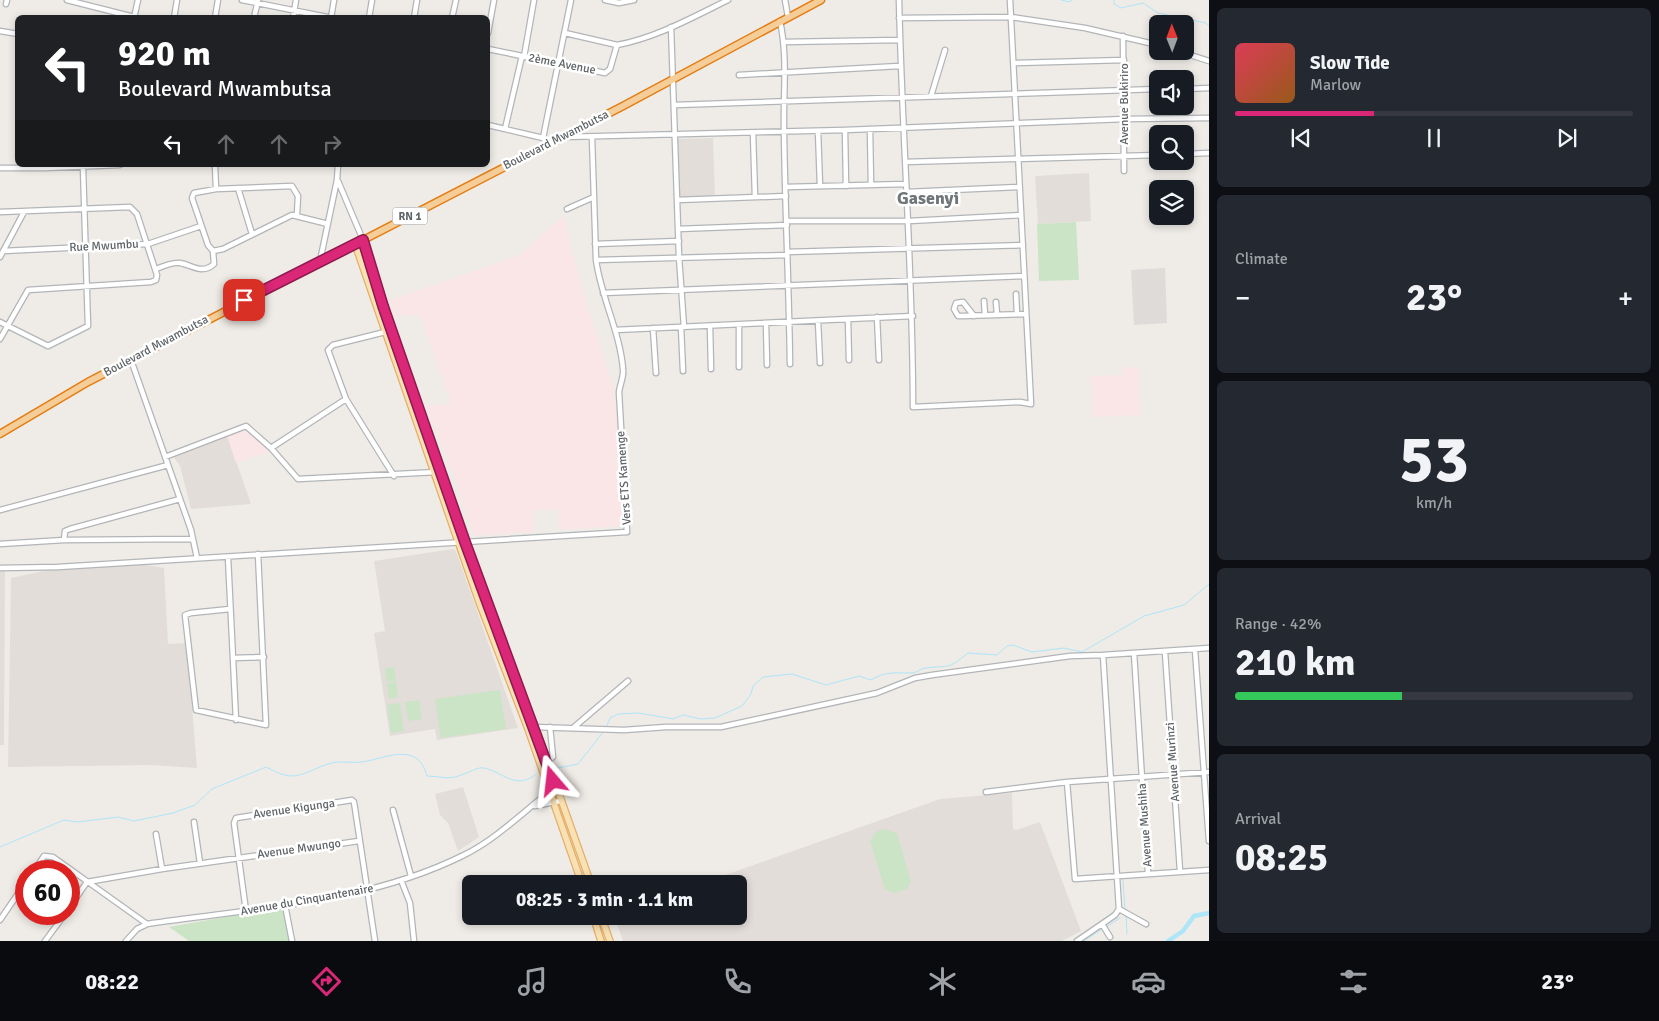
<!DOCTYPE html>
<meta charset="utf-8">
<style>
:root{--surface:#171b24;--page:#242831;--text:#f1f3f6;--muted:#9ea1a6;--line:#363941;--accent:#db2777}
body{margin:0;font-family:Signika,sans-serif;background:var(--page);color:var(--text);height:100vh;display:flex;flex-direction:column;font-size:19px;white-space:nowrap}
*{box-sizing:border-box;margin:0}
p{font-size:16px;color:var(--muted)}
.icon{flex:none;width:28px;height:28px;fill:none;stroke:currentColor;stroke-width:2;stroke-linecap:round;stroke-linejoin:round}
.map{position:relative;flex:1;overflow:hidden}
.side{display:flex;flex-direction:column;gap:8px;padding:8px;background:#0d0f14;width:450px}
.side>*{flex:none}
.top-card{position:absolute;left:15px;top:15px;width:475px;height:152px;border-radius:8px;box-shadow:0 2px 8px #0003;background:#202124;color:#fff;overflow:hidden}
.needle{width:32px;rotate:359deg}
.fabs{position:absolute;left:1149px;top:15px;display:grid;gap:10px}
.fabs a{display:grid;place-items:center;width:45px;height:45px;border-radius:8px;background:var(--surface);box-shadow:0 2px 8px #0003;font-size:25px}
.speed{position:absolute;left:15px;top:860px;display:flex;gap:10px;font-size:25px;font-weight:700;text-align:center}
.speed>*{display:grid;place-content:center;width:65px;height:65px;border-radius:50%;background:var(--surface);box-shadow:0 2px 8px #0003;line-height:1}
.speed .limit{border:8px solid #d22;background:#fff;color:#111}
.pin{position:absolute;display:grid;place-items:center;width:42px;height:42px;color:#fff;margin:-21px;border-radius:10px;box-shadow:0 2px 8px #0006}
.me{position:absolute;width:55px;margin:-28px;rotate:343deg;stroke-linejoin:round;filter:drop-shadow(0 0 4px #0008)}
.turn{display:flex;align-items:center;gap:18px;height:105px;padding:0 20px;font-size:22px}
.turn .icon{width:65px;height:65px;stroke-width:2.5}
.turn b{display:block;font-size:35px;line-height:42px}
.lanes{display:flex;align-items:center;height:48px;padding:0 20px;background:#0003;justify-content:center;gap:25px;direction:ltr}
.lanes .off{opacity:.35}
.big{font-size:38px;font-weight:800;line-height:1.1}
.side .card{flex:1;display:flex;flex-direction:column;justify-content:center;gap:8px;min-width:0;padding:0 18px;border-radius:8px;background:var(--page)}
.side .dial{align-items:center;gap:0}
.dial b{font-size:65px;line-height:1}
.song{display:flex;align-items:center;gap:15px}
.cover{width:60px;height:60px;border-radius:8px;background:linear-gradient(135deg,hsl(350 70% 55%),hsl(30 70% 35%))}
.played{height:5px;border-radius:2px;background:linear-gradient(90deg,var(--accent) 35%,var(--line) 35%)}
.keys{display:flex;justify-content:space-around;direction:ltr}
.heat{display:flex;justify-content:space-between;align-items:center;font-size:28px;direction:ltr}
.charge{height:8px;border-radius:4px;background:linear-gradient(90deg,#34c759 42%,var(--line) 0)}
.trip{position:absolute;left:462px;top:875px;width:285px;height:50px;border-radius:8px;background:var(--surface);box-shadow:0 2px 8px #0003;font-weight:800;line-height:50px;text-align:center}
.menu{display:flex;height:80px;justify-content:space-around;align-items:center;background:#090b0e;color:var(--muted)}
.menu .icon{width:35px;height:35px}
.menu .active{color:var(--accent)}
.menu b{font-size:22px;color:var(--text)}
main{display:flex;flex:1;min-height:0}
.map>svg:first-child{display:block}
.industrial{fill:#dedbd9}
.education{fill:#e2ddd8}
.medical{fill:#fae5e7}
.green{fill:#cbe4c6}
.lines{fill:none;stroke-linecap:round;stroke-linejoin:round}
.stream{stroke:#aee5f8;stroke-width:1}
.canal{stroke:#aee5f8;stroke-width:4.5}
.minor-casing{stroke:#b2b5b8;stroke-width:7}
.major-casing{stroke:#e6ad69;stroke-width:8}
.highway-casing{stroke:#e37d13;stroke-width:9}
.minor{stroke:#fff;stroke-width:4.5}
.major{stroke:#f8e1b3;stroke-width:5.5}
.highway{stroke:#f4cd99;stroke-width:6}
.route-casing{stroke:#8e194d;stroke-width:12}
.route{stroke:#db2777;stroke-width:9}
.labels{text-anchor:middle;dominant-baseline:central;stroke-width:5;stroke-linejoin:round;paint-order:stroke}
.shield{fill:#fff;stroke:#8e9294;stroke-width:1}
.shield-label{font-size:11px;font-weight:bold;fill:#5e6366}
.street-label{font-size:12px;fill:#5e6366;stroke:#fff}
.district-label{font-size:18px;font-weight:bold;fill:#6f7578;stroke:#fff}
</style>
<main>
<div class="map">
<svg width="1209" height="941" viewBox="0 0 1209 941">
<rect width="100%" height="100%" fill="#efece7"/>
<path class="industrial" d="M1165,268L1167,323L1134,325L1131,270Z"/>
<path class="education" d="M713,138L715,196L679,198L677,139Z
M1089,173L1091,221L1038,224L1035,176Z
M226,432L251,504L191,509L180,466L171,453Z
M453,549L456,551L518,728L437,740L435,729L390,736L374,633L385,631L374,561Z
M136,563L164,568L168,644L187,643L197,768L151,765L8,767L11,578L58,568Z
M0,571H5L4,745H0Z
M463,787L479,837L458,851L448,823L440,815L435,794Z
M1012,793L1013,829L1016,830L1040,822L1081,931L1062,941H623L614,916H739V884H700L940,799Z"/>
<path class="medical" d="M563,216L582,288L613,389L621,439L625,526L559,530L558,509L533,510L534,532L474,536L453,472L426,405H448L450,400L420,315L394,316L391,300L520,255Z
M1138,367L1140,415L1093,417L1091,376L1123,375V368Z
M242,426L259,439L270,451L236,463L225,430Z"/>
<path class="green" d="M1076,222L1079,280L1039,281L1037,224Z
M394,667L396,681L387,682L385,668Z
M396,682L398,697L389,699L387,684Z
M500,690L506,729L441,738L435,699Z
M419,700L422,719L408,721L405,702Z
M400,703L404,731L391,733L387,705Z
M884,829L897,833L911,882L907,889L894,893L885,890L870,841L876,832Z
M286,906L294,941H189L169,927Z"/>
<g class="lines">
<path class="stream" d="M1061,0L1070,2L1072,0
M1114,0V4L1121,8L1143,3L1158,13L1206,23L1209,26
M606,728L610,718L618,714L639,713L673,719L683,715L701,719L715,718L742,706L751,694L753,686L763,677L792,674L826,685L859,676L871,680C885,671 897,673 912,673C917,673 921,668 926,668C951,665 947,670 968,653L997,655L1007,646L1013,645L1032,652L1064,648L1082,652L1144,616L1184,605L1209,584
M552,769L578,764L604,731
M0,847L64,820L77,822L118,817L134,821L173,813L195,805L212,789L266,767C274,771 283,776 292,776C305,776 318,766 332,763C337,761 354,763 362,762C384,759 418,740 427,776C448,777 448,781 469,772C474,770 479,767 484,768C503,772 515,790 535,775
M1123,880L1125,910
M1126,914L1127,934
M1106,927L1120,918
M1084,941L1102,929"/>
<path class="canal" d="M1168,941L1183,931L1194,916L1209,913"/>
<defs>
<path id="minor" d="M67,0L134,17
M242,0L332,18
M605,0L619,3L634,0
M785,0L788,17
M899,0C902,136 913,271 913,407L1020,402L1031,404L1010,0
M6,4L7,0
M134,18L138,0
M174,18L177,0
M215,18L218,0
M254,18L258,0
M293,18L296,0
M331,18L334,0
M369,18L372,0
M414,18L417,0
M452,18L456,0
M899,18L1011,17L1085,28L1158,45
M780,21C788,58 783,94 784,131C785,209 789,287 790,364
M671,27L679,257L684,327
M0,31L18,34
M488,33L494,0
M565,33L617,45C656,38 693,17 728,0
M1123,36L1124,171
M784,42L899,40
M488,49L605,73L610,69L617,45
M1178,51L1209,61
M524,57L534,0
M1014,63L1124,60
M739,75L899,66
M1185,89L1209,88
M931,96L945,50
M675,105L1158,89
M488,125L543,138
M505,129L522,56
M870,129L871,185
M845,130L846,186
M818,131L820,186
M753,133L755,197
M563,137L845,130L1125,119L1209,118
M548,144L543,138L571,0
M1185,154L1209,153
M905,162L1158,155
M215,165L216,189
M0,168H45L120,165
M338,181L363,240
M786,187L906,184
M238,188L252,234
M907,192L1019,187
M677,200L786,196
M567,209L594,197
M0,212L130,207L137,214L157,275L156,280L151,282L28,290L0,339
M786,221H909L1021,215
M678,229L787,225
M595,244L679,241
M3,251L148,244L201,226
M213,251L208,245L192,198L194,193L216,189L292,186L298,196L297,214
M213,251L223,249L292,215L328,224
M787,252L1023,245
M0,257L24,212
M596,260L787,255
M320,261L337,180L338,165
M156,269C163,266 172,262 180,263C192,265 202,275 214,264L213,251
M603,293L1024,276
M1016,294L1017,314
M984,301L985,315
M996,302L997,315
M974,316L963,302L956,303L954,309L958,316H963L1026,314
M877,317L879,360
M848,319L849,360
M818,321L820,363
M0,322L48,346L88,326L83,168
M766,324L767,365
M739,325V367
M710,326L711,369
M681,327L683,371
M653,328L656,373
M615,330L913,316
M385,332L333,345L328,350L346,399L394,476
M131,360L191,530L197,558
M271,448L346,399
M165,457L246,426L271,448L298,479L437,472
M180,499L70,529L65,531L64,540L193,539
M0,510L168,465
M0,544L64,540
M228,557L236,720
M0,568L58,567L627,532L619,392C620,384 624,377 623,369C620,332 601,297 596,260L592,138
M230,609L191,613L185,615L196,710L266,725L258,554
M1195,650L1209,841
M1165,652L1180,871
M1134,653L1148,873
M234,658L264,657
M534,727L624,730L666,727H721L877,693L915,678L932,675L1070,656L1103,655
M573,728L628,681
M541,765L553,757L550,727
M1067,782L1075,879L1209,870
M986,792L1067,782L1209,772
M535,806L560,801
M393,810L411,876
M194,822L200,863
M156,834L162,869
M34,871L44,856L53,857L147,924
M401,880L410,903L414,941
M285,905L292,941
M69,908L87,882L162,869L359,841
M1119,909L1146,924
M246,911L234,823L236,818L352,800L354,802L375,941
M0,920L26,882
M1102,924L1110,937
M45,941L65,914
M126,941L137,929L147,924C253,908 366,904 464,855C495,840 522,813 549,792L556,790
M1077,941L1115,915L1119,909L1103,655L1209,648"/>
<path id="major" d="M363,240L383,306L465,542L506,656L535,726L591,884
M355,244L479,602L528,729L582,884
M593,916L601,941
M601,916L610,941"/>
<path id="highway" d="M0,434L88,382L623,106L821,0"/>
</defs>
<use href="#minor" class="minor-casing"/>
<use href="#major" class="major-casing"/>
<use href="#highway" class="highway-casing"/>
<use href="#minor" class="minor"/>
<use href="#major" class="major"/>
<use href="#highway" class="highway"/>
</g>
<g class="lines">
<defs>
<path id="route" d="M244,300L363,240L383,306L465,542L553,781"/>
</defs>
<use href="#route" class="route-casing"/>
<use href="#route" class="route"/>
</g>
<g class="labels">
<rect class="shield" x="392.5" y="207.5" width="35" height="17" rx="4"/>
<g class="shield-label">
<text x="410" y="216">RN 1</text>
</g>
<g class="street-label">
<text transform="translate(562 64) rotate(11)">2ème Avenue</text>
<text transform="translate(1124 104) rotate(-90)">Avenue Bukiriro</text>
<text transform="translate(556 140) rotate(-27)">Boulevard Mwambutsa</text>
<text transform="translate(104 246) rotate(-3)">Rue Mwumbu</text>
<text transform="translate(156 346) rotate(-28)">Boulevard Mwambutsa</text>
<text transform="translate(624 478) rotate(-94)">Vers ETS Kamenge</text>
<text transform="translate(1173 762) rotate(-94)">Avenue Murinzi</text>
<text transform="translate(294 809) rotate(-8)">Avenue Kigunga</text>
<text transform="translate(1145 825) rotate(-94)">Avenue Mushiha</text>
<text transform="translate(299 849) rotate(-8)">Avenue Mwungo</text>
<text transform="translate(307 900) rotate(-10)">Avenue du Cinquantenaire</text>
</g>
<g class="district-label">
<text x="928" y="198">Gasenyi</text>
</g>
</g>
</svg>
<div class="fabs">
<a><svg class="needle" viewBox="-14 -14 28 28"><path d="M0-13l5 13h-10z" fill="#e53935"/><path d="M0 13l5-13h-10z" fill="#9ea1a6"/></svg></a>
<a><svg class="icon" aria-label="sound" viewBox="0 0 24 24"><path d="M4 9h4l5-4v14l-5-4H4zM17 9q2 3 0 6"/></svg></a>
<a><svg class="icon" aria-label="search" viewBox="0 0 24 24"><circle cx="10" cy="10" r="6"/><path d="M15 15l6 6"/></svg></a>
<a><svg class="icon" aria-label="layers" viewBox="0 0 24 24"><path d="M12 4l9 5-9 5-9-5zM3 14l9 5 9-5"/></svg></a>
</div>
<div class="speed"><div class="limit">60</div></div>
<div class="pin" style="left:244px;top:300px;background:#d93025"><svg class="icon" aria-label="arrive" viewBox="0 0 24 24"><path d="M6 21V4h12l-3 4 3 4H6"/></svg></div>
<svg class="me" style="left:553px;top:781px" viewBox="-20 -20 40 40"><path d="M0-17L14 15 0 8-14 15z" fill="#db2777" stroke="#fff" stroke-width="4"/></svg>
<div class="trip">08:25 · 3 min · 1.1 km</div>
<div class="top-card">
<div class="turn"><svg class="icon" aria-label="left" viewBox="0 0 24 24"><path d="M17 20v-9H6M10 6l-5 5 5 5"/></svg><div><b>920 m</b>Boulevard Mwambutsa</div></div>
<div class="lanes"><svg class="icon" aria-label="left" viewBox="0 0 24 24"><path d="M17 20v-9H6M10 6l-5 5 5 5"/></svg><svg class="icon off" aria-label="ahead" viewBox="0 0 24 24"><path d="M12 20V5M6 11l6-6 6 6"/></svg><svg class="icon off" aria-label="ahead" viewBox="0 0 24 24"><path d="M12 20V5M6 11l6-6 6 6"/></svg><svg class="icon off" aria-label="right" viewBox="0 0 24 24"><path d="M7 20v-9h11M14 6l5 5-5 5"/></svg></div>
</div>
</div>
<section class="side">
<div class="card">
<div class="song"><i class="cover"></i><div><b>Slow Tide</b><p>Marlow</p></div></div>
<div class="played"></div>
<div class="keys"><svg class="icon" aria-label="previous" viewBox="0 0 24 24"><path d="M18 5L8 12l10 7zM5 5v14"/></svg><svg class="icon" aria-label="pause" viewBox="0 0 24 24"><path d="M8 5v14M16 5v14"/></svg><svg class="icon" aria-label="next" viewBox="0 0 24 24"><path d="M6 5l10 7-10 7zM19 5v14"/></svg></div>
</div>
<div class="card"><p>Climate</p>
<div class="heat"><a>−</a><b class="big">23°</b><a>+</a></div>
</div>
<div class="card dial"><b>53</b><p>km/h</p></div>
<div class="card"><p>Range · 42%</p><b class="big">210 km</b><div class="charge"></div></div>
<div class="card"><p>Arrival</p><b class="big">08:25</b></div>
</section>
</main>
<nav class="menu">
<b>08:22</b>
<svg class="icon active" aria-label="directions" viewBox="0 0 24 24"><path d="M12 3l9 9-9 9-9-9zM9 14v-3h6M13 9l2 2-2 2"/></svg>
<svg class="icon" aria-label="music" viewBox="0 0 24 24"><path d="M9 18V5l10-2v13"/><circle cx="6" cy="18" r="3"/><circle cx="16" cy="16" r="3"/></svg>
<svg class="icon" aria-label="phone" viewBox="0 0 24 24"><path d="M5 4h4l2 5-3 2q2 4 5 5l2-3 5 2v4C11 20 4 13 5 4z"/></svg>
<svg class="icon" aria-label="climate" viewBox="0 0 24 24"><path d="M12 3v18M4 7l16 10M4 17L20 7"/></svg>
<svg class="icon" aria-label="car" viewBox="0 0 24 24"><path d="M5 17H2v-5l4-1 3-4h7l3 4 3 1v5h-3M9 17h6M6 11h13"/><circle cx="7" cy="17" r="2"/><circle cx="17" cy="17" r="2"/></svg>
<svg class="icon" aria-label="filters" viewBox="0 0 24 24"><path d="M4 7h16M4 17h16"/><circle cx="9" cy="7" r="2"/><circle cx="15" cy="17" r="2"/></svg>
<b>23°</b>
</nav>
